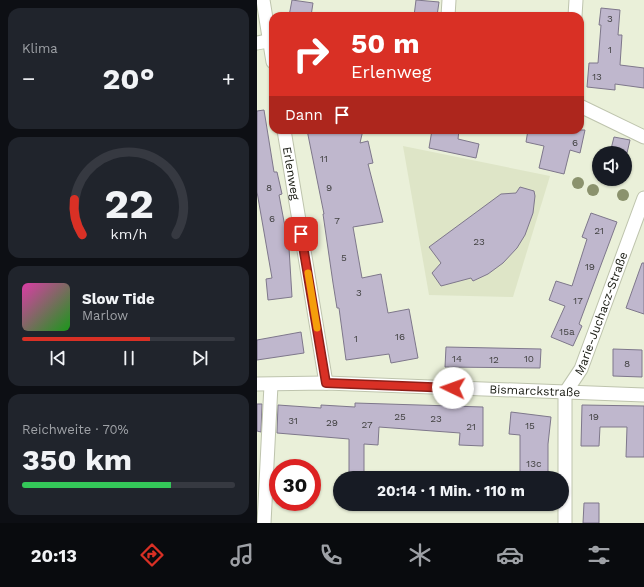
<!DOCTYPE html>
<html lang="de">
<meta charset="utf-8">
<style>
:root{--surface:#171b24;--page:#20242c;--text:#f1f3f6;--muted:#9ea1a6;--line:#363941;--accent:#d93025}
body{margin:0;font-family:"Work Sans",sans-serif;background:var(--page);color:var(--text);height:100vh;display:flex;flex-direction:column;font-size:15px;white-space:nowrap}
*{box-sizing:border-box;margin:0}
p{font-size:13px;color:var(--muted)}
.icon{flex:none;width:22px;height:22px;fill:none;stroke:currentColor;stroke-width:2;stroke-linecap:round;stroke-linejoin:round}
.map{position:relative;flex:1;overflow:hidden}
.panel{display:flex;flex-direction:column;gap:8px;padding:8px;background:#0d0f14;width:257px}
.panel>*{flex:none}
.banner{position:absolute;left:12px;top:12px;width:315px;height:122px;border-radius:12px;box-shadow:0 1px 3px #0004;background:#d93025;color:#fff;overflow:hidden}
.buttons{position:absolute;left:335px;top:146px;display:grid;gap:8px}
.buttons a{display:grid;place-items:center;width:40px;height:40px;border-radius:50%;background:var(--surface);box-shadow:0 1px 3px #0004;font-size:20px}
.speed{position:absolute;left:12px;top:459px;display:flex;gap:8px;font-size:20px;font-weight:700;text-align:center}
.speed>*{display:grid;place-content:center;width:52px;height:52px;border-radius:50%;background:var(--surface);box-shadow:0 1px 3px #0004;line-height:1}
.speed .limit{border:6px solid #d22;background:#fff;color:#111}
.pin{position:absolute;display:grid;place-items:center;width:34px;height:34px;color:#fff;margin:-17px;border-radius:8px;box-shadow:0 2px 6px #0006}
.me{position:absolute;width:44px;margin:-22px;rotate:273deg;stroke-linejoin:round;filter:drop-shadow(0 0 3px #0008)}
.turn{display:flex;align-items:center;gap:14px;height:84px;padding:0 16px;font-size:18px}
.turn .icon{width:52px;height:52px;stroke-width:2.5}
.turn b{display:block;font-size:28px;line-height:34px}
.then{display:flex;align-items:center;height:38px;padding:0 16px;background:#0003;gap:8px;font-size:15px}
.big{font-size:30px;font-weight:700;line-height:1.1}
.panel .widget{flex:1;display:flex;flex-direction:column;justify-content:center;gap:6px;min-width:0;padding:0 14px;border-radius:12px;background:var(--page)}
.panel .dial{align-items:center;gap:0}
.dial svg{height:104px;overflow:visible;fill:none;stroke:var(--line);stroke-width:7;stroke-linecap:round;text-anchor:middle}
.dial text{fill:var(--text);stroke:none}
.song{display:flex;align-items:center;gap:12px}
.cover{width:48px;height:48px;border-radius:6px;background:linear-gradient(135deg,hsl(320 70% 55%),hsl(120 70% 35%))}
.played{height:4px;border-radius:2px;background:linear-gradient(90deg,var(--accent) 60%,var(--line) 60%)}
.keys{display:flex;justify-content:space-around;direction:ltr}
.heat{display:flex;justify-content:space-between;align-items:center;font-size:22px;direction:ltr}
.charge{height:6px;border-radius:3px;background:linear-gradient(90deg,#34c759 70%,var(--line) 0)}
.trip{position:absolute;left:76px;top:471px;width:236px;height:40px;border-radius:20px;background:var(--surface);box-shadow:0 1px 3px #0004;font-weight:700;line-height:40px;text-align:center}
.menu{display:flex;height:64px;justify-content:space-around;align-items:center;background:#090b0e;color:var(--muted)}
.menu .icon{width:28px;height:28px}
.menu .selected{color:var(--accent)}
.menu b{font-size:18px;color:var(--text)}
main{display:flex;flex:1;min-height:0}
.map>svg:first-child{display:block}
.built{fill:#dee5c7}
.building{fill:#bfb7cd;stroke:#7e778b}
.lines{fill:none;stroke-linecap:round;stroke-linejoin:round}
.minor-casing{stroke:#bec4ad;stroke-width:15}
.minor{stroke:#fff;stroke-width:13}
.tree{fill:#8b926d}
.route-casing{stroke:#8d1f18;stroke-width:10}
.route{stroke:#d93025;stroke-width:7}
.slow{stroke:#f59e0b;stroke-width:7}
.labels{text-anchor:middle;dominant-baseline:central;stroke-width:3;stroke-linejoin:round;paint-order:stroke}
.number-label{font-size:10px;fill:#424242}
.street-label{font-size:12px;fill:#191b13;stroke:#f8fde6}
</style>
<main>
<section class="panel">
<div class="widget"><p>Klima</p>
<div class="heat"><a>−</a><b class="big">20°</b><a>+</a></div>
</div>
<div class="widget dial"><svg viewBox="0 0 100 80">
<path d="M14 69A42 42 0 1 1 86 69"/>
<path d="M14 69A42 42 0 0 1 8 42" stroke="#d93025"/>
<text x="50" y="56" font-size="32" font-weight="700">22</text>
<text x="50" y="72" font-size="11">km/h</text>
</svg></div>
<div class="widget">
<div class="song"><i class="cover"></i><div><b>Slow Tide</b><p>Marlow</p></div></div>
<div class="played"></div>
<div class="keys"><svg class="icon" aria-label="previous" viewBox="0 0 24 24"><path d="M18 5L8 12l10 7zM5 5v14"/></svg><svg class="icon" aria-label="pause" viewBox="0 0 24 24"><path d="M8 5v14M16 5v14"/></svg><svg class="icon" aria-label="next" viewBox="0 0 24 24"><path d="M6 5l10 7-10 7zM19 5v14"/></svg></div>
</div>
<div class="widget"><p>Reichweite · 70%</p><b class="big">350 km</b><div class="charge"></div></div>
</section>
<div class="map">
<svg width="387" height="523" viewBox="0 0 387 523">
<rect width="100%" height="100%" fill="#eaf0d9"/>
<path class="built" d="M146,146L293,176L256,297L172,295Z"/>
<path class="building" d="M35,0L56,3L54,16H32Z
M159,0L182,2L180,16H157Z
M344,8L363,10L361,35H365L363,65L387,68V88L358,84V90L330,87L332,63H341L344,25H342Z
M7,110L17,172H20L25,194L22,195L32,248L35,297L11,300L9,279L15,278L0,192V111Z
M50,130H106L103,143L111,141L116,163L111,164L126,222L96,227L105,278L124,274L131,313L152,309L161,358L134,363L132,354L89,360L82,308H80L76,283L66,214H67Z
M175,130H202L201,139L222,144L219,158L172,148Z
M271,130H328L323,153L313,150L307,174L282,168L287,146L269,142Z
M357,137L373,140L370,153H353Z
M263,187L277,191L278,196L276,213L268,235L260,248L246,263L231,274L216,281L214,278L184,286L175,273L184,263L172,247L244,194L259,193Z
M334,213L360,222L322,324L325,326L316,346L294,337L308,306L292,300L299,281L315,286L330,239L325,237Z
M385,263H387V314L369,308Z
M44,332L47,353L0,360V340Z
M189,347L284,349L283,368L188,367Z
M356,349L385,350V377L356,376Z
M98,403L226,407V446L202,445L203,433L122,427L121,445L107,444V478H92V439L20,433L21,405L64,408V405L98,407Z
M0,404H5L4,432L0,431Z
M325,405L387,406V457H369L370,427H343L342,446H324Z
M254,412L294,417L291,444V478H263V435L252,434Z
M327,503H342V523H326Z"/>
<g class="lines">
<defs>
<g id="minor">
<path d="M6,0L16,62"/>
<path d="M191,16L192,0"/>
<path d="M318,16L319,0"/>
<path d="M0,43L16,40"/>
<path d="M323,106L387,137"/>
<path id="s1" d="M27,130L69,383"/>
<path id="s2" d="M0,384L69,383L387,395"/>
<path d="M7,523L14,385"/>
<path id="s3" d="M308,523V393L324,369L387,198"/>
</g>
</defs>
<use href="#minor" class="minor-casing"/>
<use href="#minor" class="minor"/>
</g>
<g class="tree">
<circle cx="321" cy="183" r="6"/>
<circle cx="336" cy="190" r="6"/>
<circle cx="366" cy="195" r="6"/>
</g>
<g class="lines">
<defs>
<path id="route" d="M44,234L69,383L196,388"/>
</defs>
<use href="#route" class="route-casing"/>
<use href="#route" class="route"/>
<path class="slow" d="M51,273L60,328"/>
</g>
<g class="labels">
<g class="number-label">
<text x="353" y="18">3</text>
<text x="353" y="49">1</text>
<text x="340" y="76">13</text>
<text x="318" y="142">6</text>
<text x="67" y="158">11</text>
<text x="12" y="187">8</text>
<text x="72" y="187">9</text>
<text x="15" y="218">6</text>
<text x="80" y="220">7</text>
<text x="342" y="230">21</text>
<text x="222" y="241">23</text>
<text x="87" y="257">5</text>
<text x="333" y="266">19</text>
<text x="102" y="292">3</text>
<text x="321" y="300">17</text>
<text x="310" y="331">15a</text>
<text x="143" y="336">16</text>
<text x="99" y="338">1</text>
<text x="200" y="358">14</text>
<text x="272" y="358">10</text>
<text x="237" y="359">12</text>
<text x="370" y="363">8</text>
<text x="143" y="416">25</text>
<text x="337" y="416">19</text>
<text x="179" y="418">23</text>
<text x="36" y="420">31</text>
<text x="75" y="422">29</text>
<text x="110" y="424">27</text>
<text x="273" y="425">15</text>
<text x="214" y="426">21</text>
<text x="277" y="463">13c</text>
</g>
<g class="street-label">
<text stroke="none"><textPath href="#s1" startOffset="44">Erlenweg</textPath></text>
<text stroke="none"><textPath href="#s3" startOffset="218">Marie-Juchacz-Straße</textPath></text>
<text stroke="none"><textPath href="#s2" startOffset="278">Bismarckstraße</textPath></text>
</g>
</g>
</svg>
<div class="buttons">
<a><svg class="icon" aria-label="sound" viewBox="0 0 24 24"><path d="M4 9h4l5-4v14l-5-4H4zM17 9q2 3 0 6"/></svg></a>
</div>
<div class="speed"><div class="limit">30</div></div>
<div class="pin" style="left:44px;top:234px;background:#d93025"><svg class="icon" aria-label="arrive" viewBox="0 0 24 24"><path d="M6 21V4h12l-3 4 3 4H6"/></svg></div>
<svg class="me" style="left:196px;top:388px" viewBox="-20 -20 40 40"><circle r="19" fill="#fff"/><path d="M0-13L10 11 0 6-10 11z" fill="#d93025"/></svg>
<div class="trip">20:14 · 1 Min. · 110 m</div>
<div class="banner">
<div class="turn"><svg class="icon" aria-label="right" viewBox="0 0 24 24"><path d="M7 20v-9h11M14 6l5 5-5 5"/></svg><div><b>50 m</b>Erlenweg</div></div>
<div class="then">Dann<svg class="icon" aria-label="arrive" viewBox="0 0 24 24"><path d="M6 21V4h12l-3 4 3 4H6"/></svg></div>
</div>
</div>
</main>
<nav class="menu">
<b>20:13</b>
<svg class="icon selected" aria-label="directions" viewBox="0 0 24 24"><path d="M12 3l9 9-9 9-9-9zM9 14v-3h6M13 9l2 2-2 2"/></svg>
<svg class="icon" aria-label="music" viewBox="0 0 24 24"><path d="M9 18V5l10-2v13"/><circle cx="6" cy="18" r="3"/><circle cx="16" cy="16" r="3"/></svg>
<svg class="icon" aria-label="phone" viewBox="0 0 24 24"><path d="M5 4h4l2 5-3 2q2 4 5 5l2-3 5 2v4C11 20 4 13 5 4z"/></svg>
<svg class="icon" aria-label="climate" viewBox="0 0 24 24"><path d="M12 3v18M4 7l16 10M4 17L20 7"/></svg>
<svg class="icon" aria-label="car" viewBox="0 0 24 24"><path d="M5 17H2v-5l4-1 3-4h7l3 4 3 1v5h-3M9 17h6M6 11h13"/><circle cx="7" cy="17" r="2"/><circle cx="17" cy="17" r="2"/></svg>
<svg class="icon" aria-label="filters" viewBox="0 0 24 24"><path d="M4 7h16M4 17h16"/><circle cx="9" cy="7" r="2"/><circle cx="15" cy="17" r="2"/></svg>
</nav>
